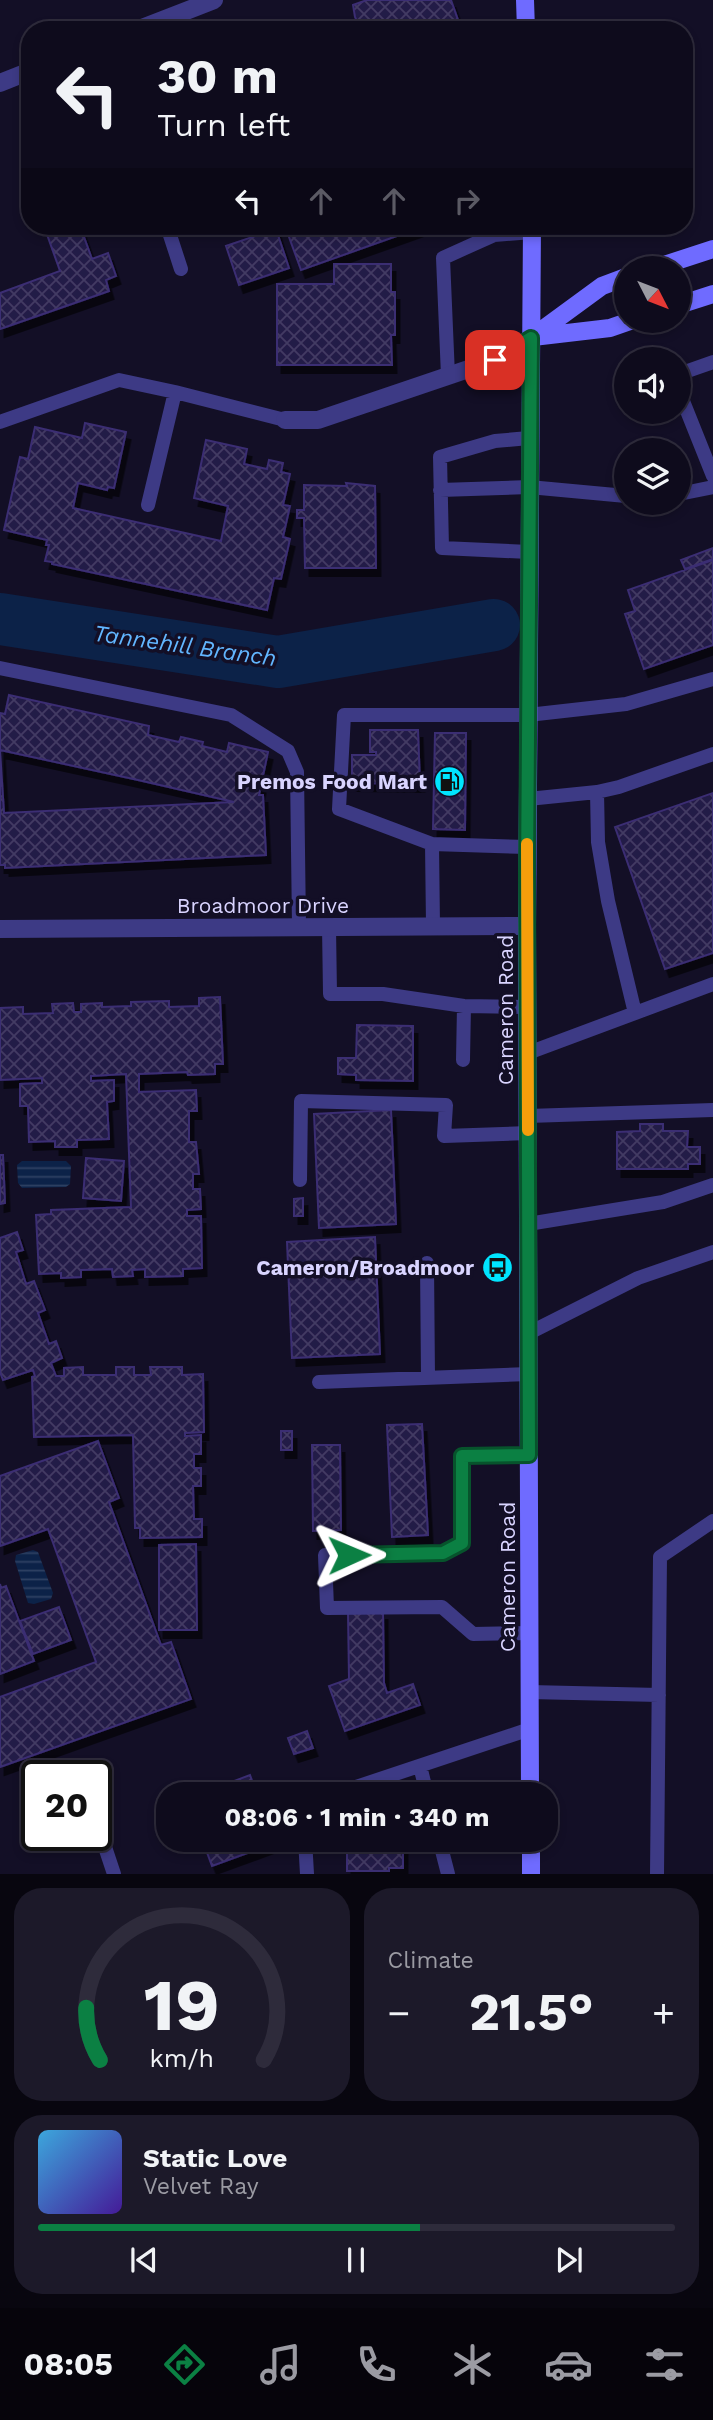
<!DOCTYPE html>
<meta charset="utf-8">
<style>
:root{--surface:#0e0b1c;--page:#1c1929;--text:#f1f3f6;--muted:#9b9ba3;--line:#2e2b3b;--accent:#0b8043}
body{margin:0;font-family:"Work Sans",sans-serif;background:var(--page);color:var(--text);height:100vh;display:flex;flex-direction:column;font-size:26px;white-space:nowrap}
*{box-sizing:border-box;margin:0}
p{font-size:23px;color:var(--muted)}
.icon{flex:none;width:38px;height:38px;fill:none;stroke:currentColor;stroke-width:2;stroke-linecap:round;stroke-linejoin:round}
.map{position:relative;height:1874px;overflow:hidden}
.sheet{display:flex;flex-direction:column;gap:14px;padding:14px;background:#08060f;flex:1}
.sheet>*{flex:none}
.hud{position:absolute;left:21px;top:21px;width:672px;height:214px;border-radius:28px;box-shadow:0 4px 10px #0003,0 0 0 2px var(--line);background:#0e0b1c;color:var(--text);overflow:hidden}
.needle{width:46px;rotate:132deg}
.tools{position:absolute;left:614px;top:256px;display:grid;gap:14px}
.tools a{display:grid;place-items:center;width:77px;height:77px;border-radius:50%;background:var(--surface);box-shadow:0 4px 10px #0003,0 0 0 2px var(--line);font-size:35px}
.speed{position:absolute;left:21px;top:1760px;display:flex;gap:14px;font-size:35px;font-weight:700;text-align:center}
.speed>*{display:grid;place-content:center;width:91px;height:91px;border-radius:50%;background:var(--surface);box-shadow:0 4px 10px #0003,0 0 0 2px var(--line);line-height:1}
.speed .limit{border:4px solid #111;border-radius:10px;background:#fff;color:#111}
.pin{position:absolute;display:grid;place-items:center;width:60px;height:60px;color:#fff;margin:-30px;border-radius:14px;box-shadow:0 4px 10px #0006}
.me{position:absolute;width:77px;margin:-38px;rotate:89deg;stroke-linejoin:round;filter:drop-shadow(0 0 5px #0008)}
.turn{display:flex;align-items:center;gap:24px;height:147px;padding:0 21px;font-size:32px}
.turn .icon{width:91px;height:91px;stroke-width:2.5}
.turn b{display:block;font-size:49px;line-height:60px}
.lanes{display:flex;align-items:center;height:66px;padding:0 21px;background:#0003;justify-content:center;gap:35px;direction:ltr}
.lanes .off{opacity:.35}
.big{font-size:52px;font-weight:700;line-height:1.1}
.sheet .tile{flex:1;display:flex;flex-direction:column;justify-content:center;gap:10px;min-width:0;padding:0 24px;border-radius:28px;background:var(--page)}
.sheet .dial{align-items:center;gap:0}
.dial svg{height:182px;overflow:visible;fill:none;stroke:var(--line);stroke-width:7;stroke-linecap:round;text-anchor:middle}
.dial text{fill:var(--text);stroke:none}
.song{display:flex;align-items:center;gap:21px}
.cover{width:84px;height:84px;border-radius:10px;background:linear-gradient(135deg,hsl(200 70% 55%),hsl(260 70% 35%))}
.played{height:7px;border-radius:4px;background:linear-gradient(90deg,var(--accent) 60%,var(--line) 60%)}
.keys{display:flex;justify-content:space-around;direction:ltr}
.heat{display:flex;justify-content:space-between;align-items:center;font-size:38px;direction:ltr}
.sheet .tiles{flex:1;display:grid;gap:14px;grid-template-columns:1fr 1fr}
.tile:last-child{grid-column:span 2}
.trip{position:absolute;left:156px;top:1782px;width:402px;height:70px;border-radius:28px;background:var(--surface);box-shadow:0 4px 10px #0003,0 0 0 2px var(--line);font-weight:700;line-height:70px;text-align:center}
.tabs{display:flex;height:112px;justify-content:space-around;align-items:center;background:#06040b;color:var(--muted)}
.tabs .icon{width:49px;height:49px}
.tabs .on{color:var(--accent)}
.tabs b{font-size:32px;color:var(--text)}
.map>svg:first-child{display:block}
.water{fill:url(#water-rules)}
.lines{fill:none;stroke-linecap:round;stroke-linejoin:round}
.river{stroke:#0c2248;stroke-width:52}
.building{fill:url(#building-cross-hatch);stroke:#3b2d73;stroke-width:2;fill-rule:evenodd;filter:url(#shadow)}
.service{stroke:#3d3a85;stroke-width:14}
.minor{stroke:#3d3a85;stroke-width:18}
.secondary{stroke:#6f6bff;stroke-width:18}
.route-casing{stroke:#07532c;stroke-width:18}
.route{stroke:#0b8043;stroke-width:12}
.slow{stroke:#f59e0b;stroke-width:12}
.labels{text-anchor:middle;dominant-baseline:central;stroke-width:7;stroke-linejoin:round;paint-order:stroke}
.poi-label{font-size:21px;font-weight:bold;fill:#d9d4ff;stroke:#130f26;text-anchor:end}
.street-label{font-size:21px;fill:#d9d4ff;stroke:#130f26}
.water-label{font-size:23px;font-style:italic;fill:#62b6ff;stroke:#130f26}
</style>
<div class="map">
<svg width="713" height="1874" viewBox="0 0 713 1874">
<defs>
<pattern id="water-rules" width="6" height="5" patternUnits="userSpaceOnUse" patternTransform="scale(1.75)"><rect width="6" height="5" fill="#0c2248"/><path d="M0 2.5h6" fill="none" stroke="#2f4163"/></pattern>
<pattern id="building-cross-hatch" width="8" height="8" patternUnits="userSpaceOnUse" patternTransform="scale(1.75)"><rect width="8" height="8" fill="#241b47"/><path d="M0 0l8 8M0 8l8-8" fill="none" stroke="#433b63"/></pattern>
<filter id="shadow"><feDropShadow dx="4.5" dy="8" stdDeviation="0" flood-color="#0009"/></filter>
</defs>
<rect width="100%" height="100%" fill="#130f26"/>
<path class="water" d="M22,1161H66L71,1166L70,1184L66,1187L22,1188L18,1183L17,1165Z
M33,1550L38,1552L53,1593L51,1599L34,1604L28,1603L15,1561L16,1555Z"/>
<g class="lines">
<path class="river" d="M0,619L278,662L494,625"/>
</g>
<path class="building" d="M367,0H451L458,20L444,25L446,30H361L355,17L353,5Z
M44,226H80L92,259L108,253L116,276L106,280L109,291L0,329V293L60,271Z
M285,226H425L301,270Z
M276,229L289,268L239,285L226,246Z
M334,264H391V292H395V335H391L392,365H277V284H334Z
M85,423L126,432L114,488L108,487L107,490L78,483L73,508L221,541L228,506L194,498L206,440L247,449L244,464L267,469L269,460L283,463L281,472L290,474L283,505L290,506L283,537L290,539L281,579L274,578L267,610L52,564V562L45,561L49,545H46L47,540L4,530L20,457L28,459L35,427L82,438Z
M346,483L375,486L376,568H305L304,518H297V510H304V485L347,486Z
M713,548V559L685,569L681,560Z
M713,560V645L644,669L625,614L635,611L628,590Z
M9,695L149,726L148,735L179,742L181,737L203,742L202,746L227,752L229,743L268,752L259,795H263L266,855L5,868V865H0V713L5,714ZM0,750L138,780L234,802L4,813Z
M370,730H418L420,784L352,783V755H376V752H370Z
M435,733H466L465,830L433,829Z
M713,793V953L665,969L615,827Z
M220,997L223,1064H215V1074L188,1075L187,1072L139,1074V1092L196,1090L197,1111H189V1142H196L199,1174H193V1189H200L201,1209L187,1210V1216H201L202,1268L183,1269V1276L145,1277V1269L132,1270L133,1276L113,1277L112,1269L81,1270V1277L61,1278V1273L39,1274L36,1215L51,1214V1210L131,1207L126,1074L91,1076V1081L114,1080V1101L107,1102L109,1139L77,1140V1147H55V1141L29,1142L28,1106H20V1084L42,1083V1078L0,1080V1008L23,1007V1014L53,1013L52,1004L73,1003L74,1012H81V1004L102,1003V1007L131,1006V1002L169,1001V1007L199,1006V998Z
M357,1025L413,1026V1081L356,1080V1075L338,1074V1058H356Z
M391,1110L396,1224L319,1228L314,1114Z
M640,1124H663V1131H688L687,1147H700V1164H688V1169H617V1132L640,1131Z
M0,1155H3L5,1203L0,1204Z
M86,1158L124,1161L121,1201L83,1198Z
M303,1198V1216H294V1199Z
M17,1232L23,1250L16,1252L26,1284L34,1281L45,1310L38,1313L49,1344L56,1341L62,1358L51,1363L56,1376H64V1368L83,1367V1375H116V1367H134V1375H151L150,1367H182V1375L203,1374L204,1432L185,1433V1436L201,1435V1454H194V1468H201V1486H193L194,1519H202V1537L140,1538V1528H135L133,1435L34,1437L32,1377L35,1376L33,1370L3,1380L0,1372V1238Z
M375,1237L380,1354L292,1358L287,1242Z
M422,1424L428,1535L392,1537L387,1425Z
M281,1431H292V1450H281Z
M98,1441L119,1498L109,1502L161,1645L171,1642L191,1699L0,1767V1697L96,1662L48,1529L0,1546V1476Z
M312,1445H340L341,1530L313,1531Z
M196,1544L197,1630H159V1545Z
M0,1584L1,1588L6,1586L34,1661L0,1674Z
M59,1607L71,1640L33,1654L20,1621Z
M348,1612H383L384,1683L387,1693L413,1684L420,1705L345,1731L329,1686L349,1679Z
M307,1731L313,1748L294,1754L288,1738Z
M250,1775L257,1794H200Z
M202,1839H273L275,1843L212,1866Z
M347,1839H403V1868H389V1871H347Z"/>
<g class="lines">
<path class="service" d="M167,226L181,269
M679,374L713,362
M448,376L443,258L494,235L532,232
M679,391L713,476
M0,422L119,380L175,392L285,420
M440,490L529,487L626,496
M679,494L713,487
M148,505L175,392
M529,552L442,548L440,457L495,441L529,438
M0,668L231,715L288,751L297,772L299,927
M597,792L598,842L608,901L635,1013
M528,799L597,792L619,787L713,754
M432,844L433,926
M527,847L432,844L339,809L344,715H528L626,704L713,679
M329,927L330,994H383L464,1006L527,1007
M528,1053L713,984
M463,1060L464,1006
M528,1116L713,1110
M300,1180L301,1101L446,1105L444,1136L528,1133
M528,1224L663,1202L713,1185
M427,1263L428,1378
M529,1333L638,1278L713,1252
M319,1382L529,1374
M529,1455L462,1456V1543L443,1553L325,1555L327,1608L442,1607L473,1634L530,1633
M530,1692L659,1695
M420,1766L427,1794
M335,1794L530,1729
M102,1838L114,1874
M305,1839L307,1874
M439,1839L448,1874
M657,1874L660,1557L713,1521"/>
<path class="minor" d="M137,30L214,0
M0,83L30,71
M285,420H318L495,360L531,338
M0,929L527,926"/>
<path class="secondary" d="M525,0L526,30
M655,268L713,249
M679,305L713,294
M533,337L610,328L633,320
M531,338L602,286L626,277
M530,1794L527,926L532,226
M531,1839V1874"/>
</g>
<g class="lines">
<defs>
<path id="route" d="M349,1555L443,1553L462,1543V1456L529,1455L527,873L531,338L495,360"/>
</defs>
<use href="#route" class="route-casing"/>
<use href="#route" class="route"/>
<path class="slow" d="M527,844L528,1130"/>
</g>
<defs>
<symbol id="fuel-disc" viewBox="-11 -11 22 22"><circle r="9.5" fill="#00e5ff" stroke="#130f26"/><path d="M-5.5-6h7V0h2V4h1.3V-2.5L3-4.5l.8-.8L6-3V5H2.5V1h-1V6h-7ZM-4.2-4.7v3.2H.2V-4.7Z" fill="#111"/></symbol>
<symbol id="bus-disc" viewBox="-11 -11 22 22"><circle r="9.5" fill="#00e5ff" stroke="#130f26"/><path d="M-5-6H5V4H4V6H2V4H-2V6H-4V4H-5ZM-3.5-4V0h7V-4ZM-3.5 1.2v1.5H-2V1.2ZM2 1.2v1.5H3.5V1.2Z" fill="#111"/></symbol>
</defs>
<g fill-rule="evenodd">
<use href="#fuel-disc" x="432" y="764" width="35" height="35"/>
<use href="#bus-disc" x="480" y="1250" width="35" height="35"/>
</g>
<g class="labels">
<g class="poi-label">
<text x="427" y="781">Premos Food Mart</text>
<text x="474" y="1267">Cameron/Broadmoor</text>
</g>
<g class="street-label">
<text x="263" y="905">Broadmoor Drive</text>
<text transform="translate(505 1010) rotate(-90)">Cameron Road</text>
<text transform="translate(507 1577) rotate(-90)">Cameron Road</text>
</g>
<g class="water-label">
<text transform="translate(185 646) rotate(8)">Tannehill Branch</text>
</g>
</g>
</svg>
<div class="tools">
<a><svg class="needle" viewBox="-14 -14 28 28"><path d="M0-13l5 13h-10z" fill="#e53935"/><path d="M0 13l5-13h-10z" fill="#9b9ba3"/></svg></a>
<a><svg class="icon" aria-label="sound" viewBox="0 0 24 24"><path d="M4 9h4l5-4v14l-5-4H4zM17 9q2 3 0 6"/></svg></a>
<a><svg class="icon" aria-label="layers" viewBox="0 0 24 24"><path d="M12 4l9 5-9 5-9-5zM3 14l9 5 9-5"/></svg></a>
</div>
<div class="speed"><div class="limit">20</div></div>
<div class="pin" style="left:495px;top:360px;background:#d93025"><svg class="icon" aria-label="arrive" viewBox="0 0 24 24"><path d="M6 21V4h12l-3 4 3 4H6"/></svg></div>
<svg class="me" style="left:349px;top:1555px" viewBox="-20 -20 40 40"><path d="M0-17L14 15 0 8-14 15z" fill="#0b8043" stroke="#fff" stroke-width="4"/></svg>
<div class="trip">08:06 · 1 min · 340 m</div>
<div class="hud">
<div class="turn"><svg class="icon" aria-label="left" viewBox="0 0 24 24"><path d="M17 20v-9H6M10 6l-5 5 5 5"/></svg><div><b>30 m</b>Turn left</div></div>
<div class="lanes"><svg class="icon" aria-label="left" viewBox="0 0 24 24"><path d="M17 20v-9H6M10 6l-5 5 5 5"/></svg><svg class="icon off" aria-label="ahead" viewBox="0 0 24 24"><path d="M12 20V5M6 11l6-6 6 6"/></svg><svg class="icon off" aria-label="ahead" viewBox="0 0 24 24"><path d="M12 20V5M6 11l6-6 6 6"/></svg><svg class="icon off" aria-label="right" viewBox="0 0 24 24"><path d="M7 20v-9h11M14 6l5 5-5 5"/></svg></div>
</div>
</div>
<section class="sheet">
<div class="tiles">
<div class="tile dial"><svg viewBox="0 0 100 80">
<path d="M14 69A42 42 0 1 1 86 69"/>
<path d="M14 69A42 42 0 0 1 8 46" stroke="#0b8043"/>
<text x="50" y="56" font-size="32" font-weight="700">19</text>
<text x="50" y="72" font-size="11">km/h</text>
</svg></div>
<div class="tile"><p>Climate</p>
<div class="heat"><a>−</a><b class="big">21.5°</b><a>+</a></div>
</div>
<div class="tile">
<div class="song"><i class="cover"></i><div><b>Static Love</b><p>Velvet Ray</p></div></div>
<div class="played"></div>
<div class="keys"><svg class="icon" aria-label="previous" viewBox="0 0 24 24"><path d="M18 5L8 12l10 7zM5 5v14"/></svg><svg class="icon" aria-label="pause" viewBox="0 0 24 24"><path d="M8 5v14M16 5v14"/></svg><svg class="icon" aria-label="next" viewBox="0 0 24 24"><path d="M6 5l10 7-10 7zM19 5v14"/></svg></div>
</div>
</div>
</section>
<nav class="tabs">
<b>08:05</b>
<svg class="icon on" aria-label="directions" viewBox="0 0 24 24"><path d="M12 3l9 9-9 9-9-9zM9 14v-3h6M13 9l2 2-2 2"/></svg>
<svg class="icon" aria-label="music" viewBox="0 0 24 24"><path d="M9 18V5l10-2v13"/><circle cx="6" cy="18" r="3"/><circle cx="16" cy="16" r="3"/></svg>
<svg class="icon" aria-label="phone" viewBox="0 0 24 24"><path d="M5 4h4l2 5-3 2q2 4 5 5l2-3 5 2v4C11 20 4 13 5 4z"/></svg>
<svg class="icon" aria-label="climate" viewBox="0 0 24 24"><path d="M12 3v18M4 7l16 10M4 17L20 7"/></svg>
<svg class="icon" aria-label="car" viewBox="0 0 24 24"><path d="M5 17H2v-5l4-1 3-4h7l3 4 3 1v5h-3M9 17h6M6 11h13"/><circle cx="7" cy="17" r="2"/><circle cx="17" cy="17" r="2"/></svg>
<svg class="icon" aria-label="filters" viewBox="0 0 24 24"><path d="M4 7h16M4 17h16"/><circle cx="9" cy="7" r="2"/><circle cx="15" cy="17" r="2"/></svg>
</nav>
